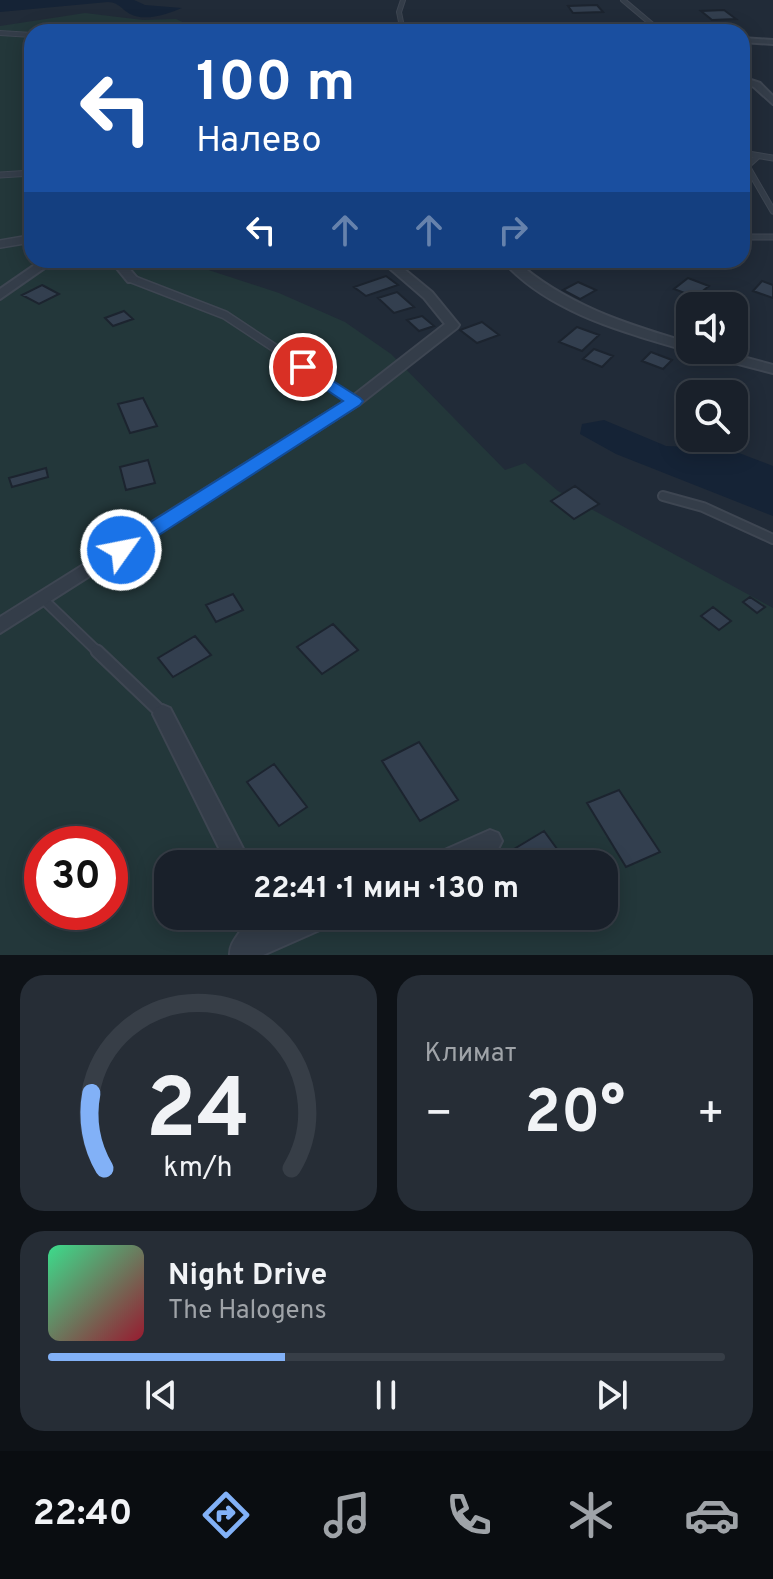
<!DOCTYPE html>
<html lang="ru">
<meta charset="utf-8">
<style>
:root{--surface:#19202a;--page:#262d36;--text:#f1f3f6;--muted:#9fa3a8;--line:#373e47;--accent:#82b1f7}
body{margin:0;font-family:Overpass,sans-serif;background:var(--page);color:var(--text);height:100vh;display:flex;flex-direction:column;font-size:30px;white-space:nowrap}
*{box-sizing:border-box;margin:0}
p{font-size:26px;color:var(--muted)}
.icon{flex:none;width:44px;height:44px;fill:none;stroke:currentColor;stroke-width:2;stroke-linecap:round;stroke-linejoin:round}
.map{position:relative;height:955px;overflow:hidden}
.details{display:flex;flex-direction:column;gap:20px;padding:20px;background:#0e1217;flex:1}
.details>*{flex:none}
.banner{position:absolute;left:24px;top:24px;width:726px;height:244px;border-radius:24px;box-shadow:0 4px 20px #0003,0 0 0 2px var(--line);background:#1a4fa0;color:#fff;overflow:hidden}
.buttons{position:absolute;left:676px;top:292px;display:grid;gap:16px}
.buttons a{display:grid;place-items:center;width:72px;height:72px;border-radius:16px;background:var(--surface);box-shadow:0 4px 20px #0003,0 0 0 2px var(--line);font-size:40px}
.speed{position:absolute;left:24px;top:826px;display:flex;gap:16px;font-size:40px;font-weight:700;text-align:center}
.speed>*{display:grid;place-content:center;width:104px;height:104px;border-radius:50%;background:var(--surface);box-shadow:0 4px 20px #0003,0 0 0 2px var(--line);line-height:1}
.speed .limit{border:12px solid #d22;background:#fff;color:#111}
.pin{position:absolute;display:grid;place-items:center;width:68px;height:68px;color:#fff;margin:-34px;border:4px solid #fff;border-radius:50%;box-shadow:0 2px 8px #0007}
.me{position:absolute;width:88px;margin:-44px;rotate:57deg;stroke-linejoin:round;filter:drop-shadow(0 0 6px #0008)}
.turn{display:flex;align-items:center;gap:28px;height:168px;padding:0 40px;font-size:36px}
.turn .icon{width:104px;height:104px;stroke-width:2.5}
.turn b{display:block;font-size:56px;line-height:68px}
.lanes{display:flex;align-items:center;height:76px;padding:0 40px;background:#0003;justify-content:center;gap:40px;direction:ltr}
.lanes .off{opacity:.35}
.big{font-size:60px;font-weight:700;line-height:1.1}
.details .tile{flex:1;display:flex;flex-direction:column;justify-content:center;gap:12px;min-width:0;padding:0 28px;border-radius:24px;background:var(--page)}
.details .dial{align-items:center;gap:0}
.dial svg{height:208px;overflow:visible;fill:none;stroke:var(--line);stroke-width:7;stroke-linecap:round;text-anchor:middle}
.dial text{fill:var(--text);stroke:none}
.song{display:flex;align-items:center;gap:24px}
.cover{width:96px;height:96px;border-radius:12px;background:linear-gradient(135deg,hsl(150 70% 55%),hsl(350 70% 35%))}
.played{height:8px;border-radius:4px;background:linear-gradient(90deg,var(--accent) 35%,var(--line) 35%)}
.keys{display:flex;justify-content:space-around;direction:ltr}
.heat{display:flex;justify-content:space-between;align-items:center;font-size:44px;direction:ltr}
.details .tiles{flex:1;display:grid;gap:20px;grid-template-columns:1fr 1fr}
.tile:last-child{grid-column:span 2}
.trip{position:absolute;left:154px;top:850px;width:464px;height:80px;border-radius:24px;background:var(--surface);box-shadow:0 4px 20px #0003,0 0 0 2px var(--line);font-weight:700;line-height:80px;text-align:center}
.dock{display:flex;height:128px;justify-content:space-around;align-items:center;background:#0a0d11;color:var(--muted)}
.dock .icon{width:56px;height:56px}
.dock .on{color:var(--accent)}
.dock b{font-size:36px;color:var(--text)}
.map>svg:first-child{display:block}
.green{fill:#23373a;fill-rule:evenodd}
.water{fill:#152336}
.building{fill:#333f4f;stroke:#1c242f;stroke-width:2}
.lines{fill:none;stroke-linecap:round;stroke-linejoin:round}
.service-far4-casing{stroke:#3e4652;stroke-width:6}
.service-far3-casing{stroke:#3e4652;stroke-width:7}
.service-far2-casing{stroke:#3e4652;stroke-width:10}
.service-far1-casing{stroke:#3e4652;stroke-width:12}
.service-casing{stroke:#3e4652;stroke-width:15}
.minor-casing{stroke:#3e4652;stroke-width:4}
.service-far4{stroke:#343d49;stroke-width:4}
.service-far3{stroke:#343d49;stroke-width:5}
.service-far2{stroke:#343d49;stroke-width:7}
.service-far1{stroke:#343d49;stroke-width:8}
.service{stroke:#343d49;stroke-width:11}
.minor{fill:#343d49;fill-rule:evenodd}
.route{fill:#1a73e8;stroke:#114b97;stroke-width:2}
</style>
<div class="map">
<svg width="773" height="955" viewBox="0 0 773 955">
<rect width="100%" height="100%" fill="#212b38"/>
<path class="green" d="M85,13L143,20L176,19L187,24L192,32H32V260H178L279,293L345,322L391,354L505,470L525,463L558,491L773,608V955H0V26ZM42,844H110V912H42ZM168,864H604V916H168Z"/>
<path class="water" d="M0,0H134L145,5L182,8C168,14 145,22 130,14C121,9 120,3 108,2L0,12Z
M604,420L666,446L691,447L710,442L773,466V516L616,454L580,434L582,424Z"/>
<path class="building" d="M597,5L603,12L573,13L568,6Z
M724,10L736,19L712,20L701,11Z
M526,260H560L564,263L535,269Z
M656,260H689L690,261L670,268Z
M386,276L398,285L366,296L354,287Z
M688,278L709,286L695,297L674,289Z
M762,281L773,285V298L753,291Z
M578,282L596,290L580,299L563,290Z
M42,285L59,294L39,304L22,295Z
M397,292L414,307L394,313L378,298Z
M124,311L133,319L113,326L105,318Z
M422,316L434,326L419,331L407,320Z
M482,322L499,335L477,343L460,330Z
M577,327L599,335L582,351L559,342Z
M594,349L613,356L602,367L583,359Z
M651,352L672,360L663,369L642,361Z
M143,398L157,426L130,433L118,404Z
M148,460L155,483L126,490L120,467Z
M46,468L48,477L12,487L9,478Z
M575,486L599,504L574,519L551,501Z
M233,594L243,610L216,622L206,605Z
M750,597L765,607L757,613L743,602Z
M713,607L731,621L719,630L701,616Z
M333,624L358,650L322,674L297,647Z
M195,636L211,655L173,677L158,658Z
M419,742L458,800L420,821L382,761Z
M274,764L307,807L279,826L247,782Z
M619,790L660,852L626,867L587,803Z
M544,831L568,864H489Z"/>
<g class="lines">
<defs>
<path id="service-far4" d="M403,0L399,12L403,32
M623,0L661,32
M227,29L234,32
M271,32L348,25
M0,33L32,35"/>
<path id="service-far3" d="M742,153L773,158
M758,156L747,166L773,211
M0,175L32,173
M742,237H773
M11,242L32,239"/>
<path id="service-far2" d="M0,244L24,240
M132,279L225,315L355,401"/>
<path id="service-far1" d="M663,496L703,507L773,539
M43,599L99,653"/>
<path id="service" d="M97,651L163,714"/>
<path id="minor" d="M525,26L623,30L627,32H441Z
M742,38L773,40V44L742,42Z
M742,77L760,83L773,96V104L754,87L742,82Z
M42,260H56L0,299V289Z
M110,260H122L138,279L136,282H128Z
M380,260H393L432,292L459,325L457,328L360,404L0,633V617L350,398L445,324L424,298Z
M502,260H515C565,305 626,324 690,343V350H694H685C621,331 548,312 502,260Z
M694,350H717L773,365V373L696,353Z
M163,705L170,708L251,864H227L153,714L156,708Z
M490,830L498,833L502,841L498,849L465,864H427L431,856Z
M247,916H271L270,926L294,916H334L331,925L263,955H230C229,940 245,931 247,916Z"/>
</defs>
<use href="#service-far4" class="service-far4-casing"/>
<use href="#service-far3" class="service-far3-casing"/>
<use href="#service-far2" class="service-far2-casing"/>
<use href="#service-far1" class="service-far1-casing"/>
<use href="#service" class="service-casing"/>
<use href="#minor" class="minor-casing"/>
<use href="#service-far4" class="service-far4"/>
<use href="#service-far3" class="service-far3"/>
<use href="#service-far2" class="service-far2"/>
<use href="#service-far1" class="service-far1"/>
<use href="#service" class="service"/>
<use href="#minor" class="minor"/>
</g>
<path class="route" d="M303,362L360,398L363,401L360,405L128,555H114L111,550L114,545L343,401L297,370L295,367Z"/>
</svg>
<div class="buttons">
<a><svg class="icon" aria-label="sound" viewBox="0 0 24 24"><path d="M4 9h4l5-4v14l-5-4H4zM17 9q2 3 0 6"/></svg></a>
<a><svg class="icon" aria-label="search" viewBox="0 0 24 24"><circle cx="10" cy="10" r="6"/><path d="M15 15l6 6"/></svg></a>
</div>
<div class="speed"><div class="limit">30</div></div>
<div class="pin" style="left:303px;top:367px;background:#d93025"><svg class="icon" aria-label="arrive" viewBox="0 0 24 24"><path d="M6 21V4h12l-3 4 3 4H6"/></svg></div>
<svg class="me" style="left:121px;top:550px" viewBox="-20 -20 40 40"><circle r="17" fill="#1a73e8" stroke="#fff" stroke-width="3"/><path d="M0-11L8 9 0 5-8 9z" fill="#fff"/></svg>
<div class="trip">22:41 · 1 мин · 130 m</div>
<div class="banner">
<div class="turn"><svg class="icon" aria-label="left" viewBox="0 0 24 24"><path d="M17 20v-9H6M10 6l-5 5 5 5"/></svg><div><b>100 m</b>Налево</div></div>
<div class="lanes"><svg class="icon" aria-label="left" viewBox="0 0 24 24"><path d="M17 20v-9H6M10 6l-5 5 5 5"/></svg><svg class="icon off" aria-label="ahead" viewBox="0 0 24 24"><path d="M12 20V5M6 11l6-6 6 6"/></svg><svg class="icon off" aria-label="ahead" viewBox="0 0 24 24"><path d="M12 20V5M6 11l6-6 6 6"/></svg><svg class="icon off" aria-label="right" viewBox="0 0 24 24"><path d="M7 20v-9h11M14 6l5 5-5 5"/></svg></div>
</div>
</div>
<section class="details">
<div class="tiles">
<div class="tile dial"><svg viewBox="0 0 100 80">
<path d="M14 69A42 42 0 1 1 86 69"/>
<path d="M14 69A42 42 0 0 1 9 40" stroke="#82b1f7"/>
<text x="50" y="56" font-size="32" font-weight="700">24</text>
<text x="50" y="72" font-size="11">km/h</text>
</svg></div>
<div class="tile"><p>Климат</p>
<div class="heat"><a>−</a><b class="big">20°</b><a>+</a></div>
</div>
<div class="tile">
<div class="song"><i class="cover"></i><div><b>Night Drive</b><p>The Halogens</p></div></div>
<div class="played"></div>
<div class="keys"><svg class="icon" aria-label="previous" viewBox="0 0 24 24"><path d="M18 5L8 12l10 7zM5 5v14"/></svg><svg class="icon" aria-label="pause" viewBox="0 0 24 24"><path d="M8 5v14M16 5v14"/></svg><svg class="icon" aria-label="next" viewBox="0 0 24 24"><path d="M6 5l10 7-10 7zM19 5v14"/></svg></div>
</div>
</div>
</section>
<nav class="dock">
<b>22:40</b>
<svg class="icon on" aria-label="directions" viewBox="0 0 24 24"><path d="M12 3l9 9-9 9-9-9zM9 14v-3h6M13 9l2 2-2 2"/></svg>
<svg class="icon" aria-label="music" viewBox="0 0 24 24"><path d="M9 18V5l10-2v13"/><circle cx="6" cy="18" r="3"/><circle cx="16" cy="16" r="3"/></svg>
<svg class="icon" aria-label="phone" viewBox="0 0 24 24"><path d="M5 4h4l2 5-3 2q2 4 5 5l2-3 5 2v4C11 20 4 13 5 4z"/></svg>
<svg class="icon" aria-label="climate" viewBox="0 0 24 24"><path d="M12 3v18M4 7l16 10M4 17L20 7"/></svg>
<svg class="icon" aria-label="car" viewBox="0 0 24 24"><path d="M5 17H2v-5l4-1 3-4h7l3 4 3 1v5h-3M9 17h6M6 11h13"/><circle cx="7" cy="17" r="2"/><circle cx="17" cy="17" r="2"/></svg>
</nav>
